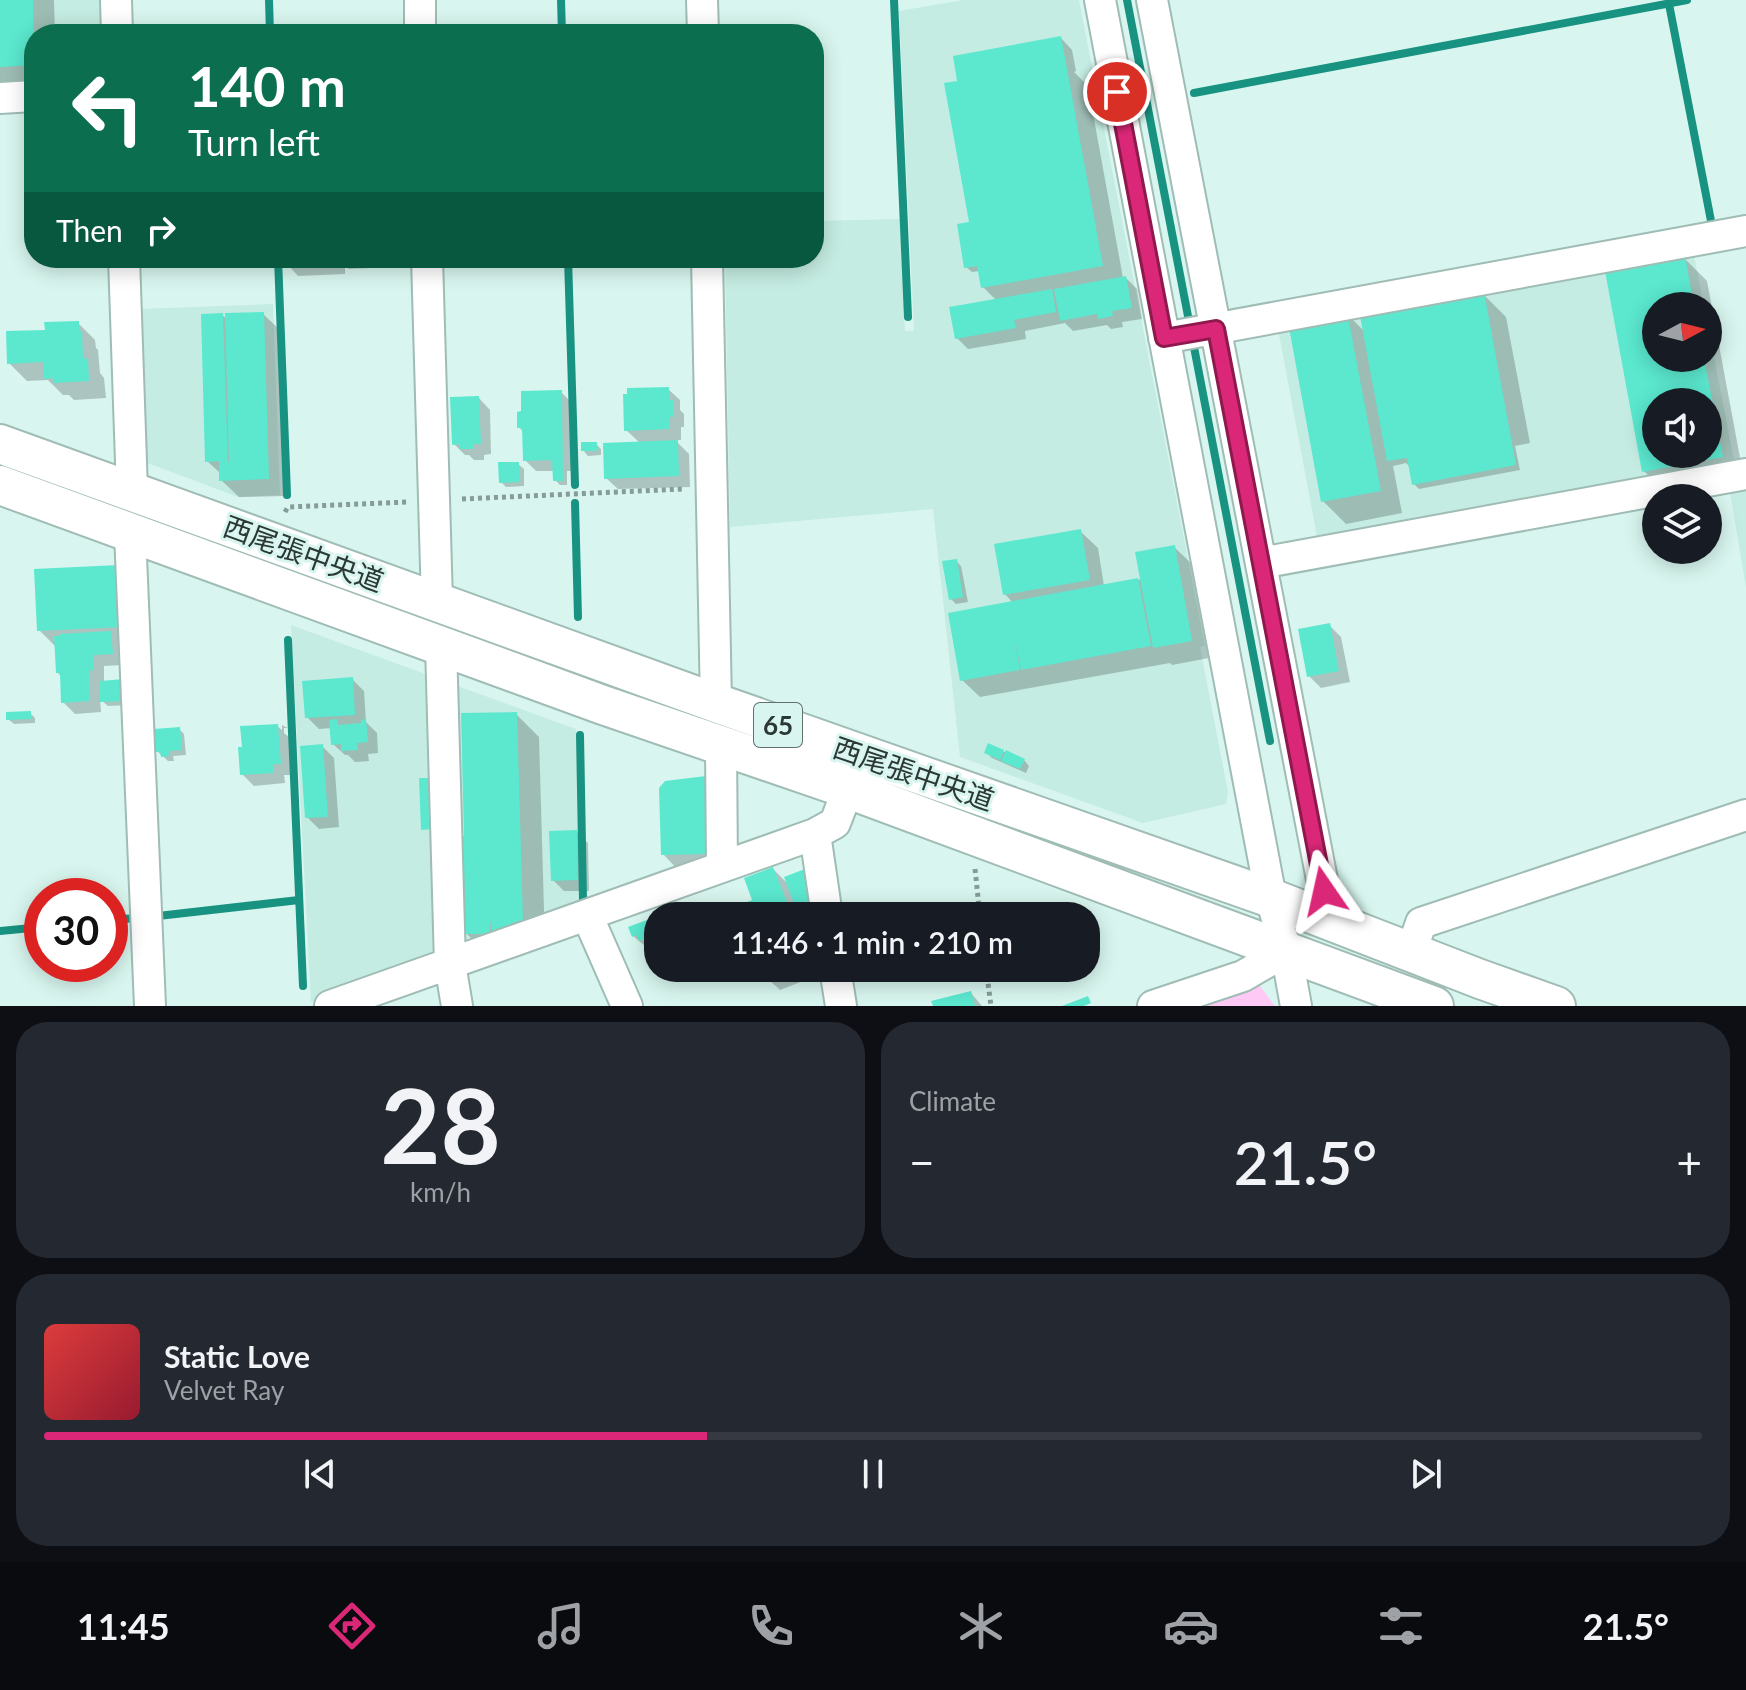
<!DOCTYPE html>
<meta charset="utf-8">
<style>
:root{--surface:#171b24;--page:#242831;--text:#f1f3f6;--muted:#9ea1a6;--line:#363941;--accent:#db2777}
body{margin:0;font-family:Lato,"Noto Sans JP",sans-serif;background:var(--page);color:var(--text);height:100vh;display:flex;flex-direction:column;font-size:30px;white-space:nowrap}
*{box-sizing:border-box;margin:0}
p{font-size:26px;color:var(--muted)}
.icon{flex:none;width:44px;height:44px;fill:none;stroke:currentColor;stroke-width:2;stroke-linecap:round;stroke-linejoin:round}
.map{position:relative;height:1006px;overflow:hidden}
.sheet{display:flex;flex-direction:column;gap:16px;padding:16px;background:#0d0f14;flex:1}
.sheet>*{flex:none}
.hud{position:absolute;left:24px;top:24px;width:800px;height:244px;border-radius:32px;box-shadow:0 4px 20px #0003;background:#0b6e4f;color:#fff;overflow:hidden}
.needle{width:52px;rotate:83deg}
.controls{position:absolute;left:1642px;top:292px;display:grid;gap:16px}
.controls a{display:grid;place-items:center;width:80px;height:80px;border-radius:50%;background:var(--surface);box-shadow:0 4px 20px #0003;font-size:40px}
.speed{position:absolute;left:24px;top:878px;display:flex;gap:16px;font-size:40px;font-weight:700;text-align:center}
.speed>*{display:grid;place-content:center;width:104px;height:104px;border-radius:50%;background:var(--surface);box-shadow:0 4px 20px #0003;line-height:1}
.speed .limit{border:12px solid #d22;background:#fff;color:#111}
.pin{position:absolute;display:grid;place-items:center;width:68px;height:68px;color:#fff;margin:-34px;border:4px solid #fff;border-radius:50%;box-shadow:0 2px 8px #0007}
.me{position:absolute;width:88px;margin:-44px;rotate:349deg;stroke-linejoin:round;filter:drop-shadow(0 0 6px #0008)}
.turn{display:flex;align-items:center;gap:28px;height:168px;padding:0 32px;font-size:36px}
.turn .icon{width:104px;height:104px;stroke-width:2.5}
.turn b{display:block;font-size:56px;line-height:68px}
.then{display:flex;align-items:center;height:76px;padding:0 32px;background:#0003;gap:16px;font-size:30px}
.big{font-size:60px;font-weight:600;line-height:1.1}
.sheet .card{flex:1;display:flex;flex-direction:column;justify-content:center;gap:12px;min-width:0;padding:0 28px;border-radius:32px;background:var(--page)}
.sheet .dial{align-items:center;gap:0}
.dial b{font-size:104px;line-height:1}
.song{display:flex;align-items:center;gap:24px}
.cover{width:96px;height:96px;border-radius:12px;background:linear-gradient(135deg,hsl(0 70% 55%),hsl(350 70% 35%))}
.played{height:8px;border-radius:4px;background:linear-gradient(90deg,var(--accent) 40%,var(--line) 40%)}
.keys{display:flex;justify-content:space-around;direction:ltr}
.heat{display:flex;justify-content:space-between;align-items:center;font-size:44px;direction:ltr}
.sheet .tiles{flex:1;display:grid;gap:16px;grid-template-columns:1fr 1fr}
.card:last-child{grid-column:span 2}
.trip{position:absolute;left:644px;top:902px;width:456px;height:80px;border-radius:32px;background:var(--surface);box-shadow:0 4px 20px #0003;font-weight:600;line-height:80px;text-align:center}
.menu{display:flex;height:128px;justify-content:space-around;align-items:center;background:#090b0e;color:var(--muted)}
.menu .icon{width:56px;height:56px}
.menu .on{color:var(--accent)}
.menu b{font-size:36px;color:var(--text)}
.map>svg:first-child{display:block}
.built{fill:#c5ece2;fill-rule:evenodd}
.green{fill:#ffc9f6}
.shadow{fill:#0003;fill-rule:evenodd}
.lines{fill:none;stroke-linecap:round;stroke-linejoin:round}
.stream{stroke:#189281;stroke-width:8}
.building{fill:#5be8cf;fill-rule:evenodd}
.minor-casing{stroke:#9fbcb5;stroke-width:34}
.major-casing{stroke:#9fbcb5;stroke-width:42}
.path{stroke:#869c97;stroke-width:5;stroke-dasharray:4 4;stroke-linecap:butt}
.minor{stroke:#fff;stroke-width:30}
.major{stroke:#fff;stroke-width:38}
.route-casing{stroke:#8e194d;stroke-width:20}
.route{stroke:#db2777;stroke-width:14}
.labels{text-anchor:middle;dominant-baseline:central;stroke-width:6;stroke-linejoin:round;paint-order:stroke}
.shield{fill:#d8f6ef;stroke:#60716d;stroke-width:2}
.shield-label{font-size:26px;font-weight:bold;fill:#2c3835}
.street-label{font-size:28px;fill:#2c3835;stroke:#d8f6ef}
</style>
<div class="map">
<svg width="1746" height="1006" viewBox="0 0 1746 1006">
<rect width="100%" height="100%" fill="#d8f6ef"/>
<path class="built" d="M0,0H106L108,34H34V85L0,86Z
M963,0H1079L1205,646L1200,647L1228,792L1226,804L1143,823L960,757L933,509L730,527L725,258H814V221L900,219L905,331H914L899,11Z
M1692,245L1704,306H1656V358H1708V326L1735,465L1318,542L1277,324ZM1656,402H1708V454H1656Z
M273,304L280,495L238,497L142,461L137,309Z
M1746,483V588L1729,486Z
M291,625L431,676L439,957L311,1002Z
M447,682L576,729L580,906L467,948L459,942Z"/>
<path class="green" d="M1257,982L1275,1006H1194Z"/>
<path class="shadow" d="M0,0H54L55,34H34V88L0,89Z
M1061,38L1072,50L1076,71L1074,72L1088,86L1123,278H1126L1137,289L1142,319L1122,322L1123,327L1111,329L1107,325L1073,331L1065,323L1025,331L1026,339L968,349L957,338L997,301L983,287L980,271L972,272L966,267L973,229L962,82Z
M286,258H369L372,261V258H391L395,261V267H377L371,261V268L349,269L345,265V274L298,276L287,264Z
M1684,258L1707,281L1744,479L1667,494L1644,471L1607,272ZM1656,306H1708V358H1656ZM1656,402H1708V454H1656Z
M1484,295L1506,317L1530,443L1515,446L1520,470L1419,489L1414,484L1409,466L1406,463L1393,466L1402,513L1346,524L1323,501L1346,313L1365,332Z
M263,314L281,331L286,496L239,497L221,480V472H219L207,461L222,315L227,319Z
M78,323L95,340L96,348L98,350L100,373L104,378L106,398L74,400L69,395H63L48,380L27,381L9,363L47,332Z
M668,389L680,400V410L684,414V427H681V440H675L689,454L690,487L618,489L606,478L640,443L626,430Z
M561,392L572,403L574,471H567V485H560L555,480V471H536L525,460L524,433L519,427Z
M479,398L490,410L491,454L484,455V460H474L469,455H465L454,444Z
M596,444L601,449V455L588,456L583,450Z
M518,464L524,469V486L506,487L501,482Z
M1080,531L1098,548L1104,586L1142,579L1174,547L1192,564L1209,658L1172,665L1170,663L980,697L962,680L1013,603L1005,594Z
M956,561L961,566L968,602L956,604L951,599Z
M135,585L123,665L104,666V682L130,705L108,706L100,699L101,712L75,714L63,702L62,677L58,673L57,648L39,630Z
M1329,625L1341,637L1350,682L1321,688L1309,676Z
M352,679L364,691L366,722L377,733L378,753L368,754L369,761L355,762L348,755H345L333,744L332,728L319,729L307,717Z
M30,713L35,718V723L14,724L8,719Z
M516,714L539,737L545,944L489,956L466,933V838Z
M282,725L288,728H284V733L289,737L288,728L290,731L292,775H284L285,783L254,786L242,774L277,726L282,730Z
M179,729L184,734L186,755L173,756L174,761H168L157,751Z
M322,746L334,758L339,827L319,829L307,817Z
M989,746L1024,760L1029,766L1026,773L992,758L986,752Z
M705,778L722,795L724,871L680,872L663,854Z
M577,832L588,843L589,891H564L553,880Z
M773,869L790,886L821,906L803,913L793,902L798,916H754L749,903L755,901Z
M658,918V949L652,952L633,936Z
M764,968H833L834,969L780,990L768,979Z
M971,993L982,1006H935Z"/>
<g class="lines">
<path class="stream" d="M269,0L270,34
M561,0L562,34
M894,0L908,317
M1127,0L1270,741
M1669,4L1712,226
M1194,93L1687,0
M278,258L287,495
M568,258L575,485
M575,503L578,617
M288,640L303,986
M580,735L583,900
M158,916L299,900
M110,920L137,918
M0,931L42,927"/>
</g>
<path class="building" d="M0,0H33L34,65L0,67Z
M1061,36L1103,266L981,288L977,266L964,268L957,224L969,222L944,83L957,81L953,56Z
M1685,256L1694,306H1656V358H1704L1723,457L1642,472L1605,271ZM1656,402H1708V454H1656Z
M284,258H334L335,263L285,265Z
M342,258H367V264H342Z
M1126,276L1132,308L1112,311L1113,316L1098,319L1097,314L1060,321L1054,289Z
M1052,289L1056,312L1014,320L1016,328L955,339L949,307Z
M1484,292L1516,465L1412,485L1407,458L1387,461L1360,316Z
M1347,311L1381,491L1321,502L1288,322Z
M264,312L269,479L219,481V461L205,462L201,314L223,313L228,462H229L225,313Z
M79,321V331H82L83,359L88,358L89,381L54,383V378L44,379L43,362L7,364L6,331L45,330L44,322Z
M669,387V400H673L674,417H670V429L624,431L623,394H627V388Z
M562,390L563,481H553L552,460L523,461L522,428H517V412L521,411V391Z
M479,396L481,444H473V449H460V444L452,445L450,397Z
M678,440L679,476L604,479L603,443Z
M581,442H597V451H581Z
M498,462H519L520,482L499,483Z
M1081,529L1090,580L1003,595L994,544Z
M1175,545L1192,641L1153,648L1135,552Z
M957,559L963,597L949,600L942,561Z
M119,565L122,627L37,631L34,569Z
M1138,578L1151,646L1021,670L1014,635L1020,670L960,681L948,613Z
M1330,623L1339,671L1307,677L1298,629Z
M111,631L113,654L93,655V670L89,671L90,701L61,703L60,673H56L54,636H60V634Z
M353,677L355,715L305,718L302,681Z
M124,679L125,701L100,702V681Z
M31,711V719L6,720V712Z
M517,712L523,922L511,923V928L492,934L490,920V934H464L461,836H464L461,713Z
M337,719L338,725L361,723V720L366,719L368,742L357,743L358,750L341,751V744L331,745L329,720Z
M278,724L281,764H274V773L240,775L238,747H242L240,726Z
M180,727L182,750L169,751L170,756L161,757L160,752H155L154,729Z
M988,743L1004,750L1000,760L984,753Z
M323,744L328,817L305,818L300,746Z
M1006,750L1025,759L1020,769L1001,761Z
M706,776L708,854L661,855L659,788L665,781Z
M419,778H431L433,829L421,830Z
M577,830L578,880L551,881L549,831Z
M773,867L792,915L752,916L747,902L752,900L744,878Z
M805,869L817,901L796,909L784,877Z
M658,916V930L647,934L649,938L639,941L636,935L632,937L628,927Z
M762,968H796L767,980Z
M971,991L975,1006H933L931,1001Z
M1088,996L1091,1003L1084,1006H1062Z"/>
<g class="lines">
<defs>
<path id="minor" d="M116,0L117,34
M420,0V34
M702,0L703,34
M1100,0L1271,898L1286,951L1296,1006
M1152,0L1330,921
M0,98L34,96
M124,258L132,491
M427,258L437,602
M707,258L716,703
M1164,338L1746,231
M130,533L150,1006
M1261,563L1746,474
M441,645L450,964L457,1006
M721,746L722,866
M815,834L827,916
M587,915L627,1006
M1411,952L1421,923L1746,815
M835,968L841,1006
M330,1006L815,834L835,823L848,789
M1153,1006L1243,976L1286,951"/>
<path id="major" d="M0,444L716,703L1271,898L1480,979L1556,1006
M0,485L603,705L848,789L1434,1006"/>
</defs>
<use href="#minor" class="minor-casing"/>
<use href="#major" class="major-casing"/>
<path class="path" d="M462,499L683,489
M285,512L288,507L408,502
M975,869L980,916
M986,968L991,1006"/>
<use href="#minor" class="minor"/>
<use href="#major" class="major"/>
</g>
<g class="lines">
<defs>
<path id="route" d="M1117,92L1164,338L1216,329L1324,891"/>
</defs>
<use href="#route" class="route-casing"/>
<use href="#route" class="route"/>
</g>
<g class="labels">
<rect class="shield" x="754" y="703" width="48" height="44" rx="6"/>
<g class="shield-label">
<text x="778" y="725">65</text>
</g>
<g class="street-label">
<text transform="translate(304 553) rotate(20)">西尾張中央道</text>
<text transform="translate(914 773) rotate(19)">西尾張中央道</text>
</g>
</g>
</svg>
<div class="controls">
<a><svg class="needle" viewBox="-14 -14 28 28"><path d="M0-13l5 13h-10z" fill="#e53935"/><path d="M0 13l5-13h-10z" fill="#9ea1a6"/></svg></a>
<a><svg class="icon" aria-label="sound" viewBox="0 0 24 24"><path d="M4 9h4l5-4v14l-5-4H4zM17 9q2 3 0 6"/></svg></a>
<a><svg class="icon" aria-label="layers" viewBox="0 0 24 24"><path d="M12 4l9 5-9 5-9-5zM3 14l9 5 9-5"/></svg></a>
</div>
<div class="speed"><div class="limit">30</div></div>
<div class="pin" style="left:1117px;top:92px;background:#d93025"><svg class="icon" aria-label="arrive" viewBox="0 0 24 24"><path d="M6 21V4h12l-3 4 3 4H6"/></svg></div>
<svg class="me" style="left:1324px;top:891px" viewBox="-20 -20 40 40"><path d="M0-17L14 15 0 8-14 15z" fill="#db2777" stroke="#fff" stroke-width="4"/></svg>
<div class="trip">11:46 · 1 min · 210 m</div>
<div class="hud">
<div class="turn"><svg class="icon" aria-label="left" viewBox="0 0 24 24"><path d="M17 20v-9H6M10 6l-5 5 5 5"/></svg><div><b>140 m</b>Turn left</div></div>
<div class="then">Then<svg class="icon" aria-label="right" viewBox="0 0 24 24"><path d="M7 20v-9h11M14 6l5 5-5 5"/></svg></div>
</div>
</div>
<section class="sheet">
<div class="tiles">
<div class="card dial"><b>28</b><p>km/h</p></div>
<div class="card"><p>Climate</p>
<div class="heat"><a>−</a><b class="big">21.5°</b><a>+</a></div>
</div>
<div class="card">
<div class="song"><i class="cover"></i><div><b>Static Love</b><p>Velvet Ray</p></div></div>
<div class="played"></div>
<div class="keys"><svg class="icon" aria-label="previous" viewBox="0 0 24 24"><path d="M18 5L8 12l10 7zM5 5v14"/></svg><svg class="icon" aria-label="pause" viewBox="0 0 24 24"><path d="M8 5v14M16 5v14"/></svg><svg class="icon" aria-label="next" viewBox="0 0 24 24"><path d="M6 5l10 7-10 7zM19 5v14"/></svg></div>
</div>
</div>
</section>
<nav class="menu">
<b>11:45</b>
<svg class="icon on" aria-label="directions" viewBox="0 0 24 24"><path d="M12 3l9 9-9 9-9-9zM9 14v-3h6M13 9l2 2-2 2"/></svg>
<svg class="icon" aria-label="music" viewBox="0 0 24 24"><path d="M9 18V5l10-2v13"/><circle cx="6" cy="18" r="3"/><circle cx="16" cy="16" r="3"/></svg>
<svg class="icon" aria-label="phone" viewBox="0 0 24 24"><path d="M5 4h4l2 5-3 2q2 4 5 5l2-3 5 2v4C11 20 4 13 5 4z"/></svg>
<svg class="icon" aria-label="climate" viewBox="0 0 24 24"><path d="M12 3v18M4 7l16 10M4 17L20 7"/></svg>
<svg class="icon" aria-label="car" viewBox="0 0 24 24"><path d="M5 17H2v-5l4-1 3-4h7l3 4 3 1v5h-3M9 17h6M6 11h13"/><circle cx="7" cy="17" r="2"/><circle cx="17" cy="17" r="2"/></svg>
<svg class="icon" aria-label="filters" viewBox="0 0 24 24"><path d="M4 7h16M4 17h16"/><circle cx="9" cy="7" r="2"/><circle cx="15" cy="17" r="2"/></svg>
<b>21.5°</b>
</nav>
